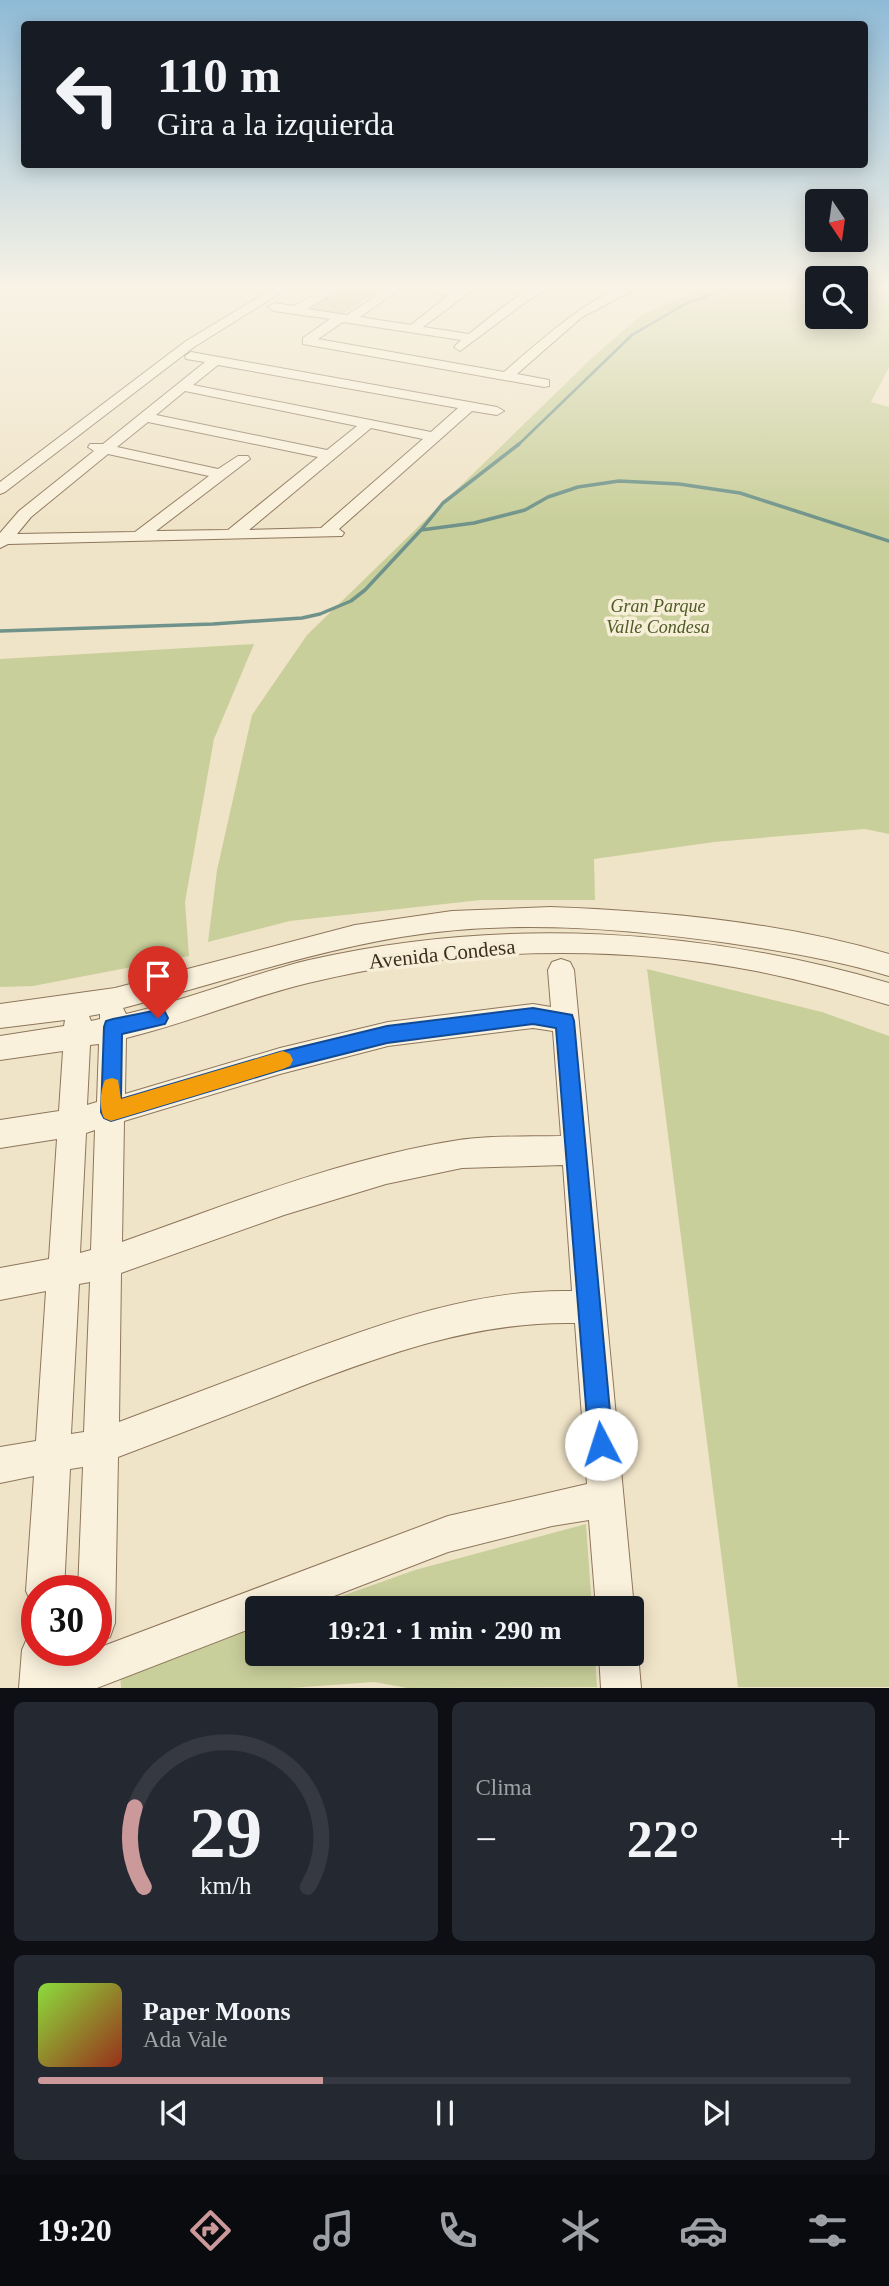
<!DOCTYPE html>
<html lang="es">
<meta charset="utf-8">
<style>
:root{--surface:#171b24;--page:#242831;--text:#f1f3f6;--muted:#9ea1a6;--line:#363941;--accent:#cc999b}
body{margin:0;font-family:Georgia,serif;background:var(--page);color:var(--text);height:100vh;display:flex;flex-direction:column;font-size:26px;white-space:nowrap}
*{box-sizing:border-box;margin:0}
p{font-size:23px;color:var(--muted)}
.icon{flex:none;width:38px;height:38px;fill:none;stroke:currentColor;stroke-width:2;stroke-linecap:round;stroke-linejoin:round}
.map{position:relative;height:1688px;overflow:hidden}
.drawer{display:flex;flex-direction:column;gap:14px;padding:14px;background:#0d0f14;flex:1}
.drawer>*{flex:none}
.guide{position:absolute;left:21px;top:21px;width:847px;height:147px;border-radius:7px;box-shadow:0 4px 18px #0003;background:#171b24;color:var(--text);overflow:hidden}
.needle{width:46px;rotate:167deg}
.tools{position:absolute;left:805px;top:189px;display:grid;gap:14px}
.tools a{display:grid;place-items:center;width:63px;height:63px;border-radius:7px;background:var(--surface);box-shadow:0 4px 18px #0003;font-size:35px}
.speed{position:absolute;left:21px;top:1575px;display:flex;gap:14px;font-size:35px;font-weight:700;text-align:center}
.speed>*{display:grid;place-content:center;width:91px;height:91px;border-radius:50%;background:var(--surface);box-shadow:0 4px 18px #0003;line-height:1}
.speed .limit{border:10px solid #d22;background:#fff;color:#111}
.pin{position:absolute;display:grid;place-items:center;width:60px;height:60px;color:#fff;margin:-72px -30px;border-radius:50% 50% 50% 0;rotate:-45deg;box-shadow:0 0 7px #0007}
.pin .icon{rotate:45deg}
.me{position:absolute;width:77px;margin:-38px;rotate:355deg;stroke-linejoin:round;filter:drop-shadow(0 0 5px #0008)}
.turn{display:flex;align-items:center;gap:24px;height:147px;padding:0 21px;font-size:32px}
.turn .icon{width:91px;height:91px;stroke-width:2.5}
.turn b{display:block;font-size:49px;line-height:60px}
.big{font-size:52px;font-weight:700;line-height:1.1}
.drawer .card{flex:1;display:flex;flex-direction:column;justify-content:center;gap:10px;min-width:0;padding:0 24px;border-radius:10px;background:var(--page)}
.drawer .dial{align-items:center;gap:0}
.dial svg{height:182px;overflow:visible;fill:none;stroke:var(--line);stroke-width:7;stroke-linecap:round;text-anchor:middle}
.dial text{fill:var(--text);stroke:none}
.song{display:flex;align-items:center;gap:21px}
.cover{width:84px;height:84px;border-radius:10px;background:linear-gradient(135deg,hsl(90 70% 55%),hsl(10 70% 35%))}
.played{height:7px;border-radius:4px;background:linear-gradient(90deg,var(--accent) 35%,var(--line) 35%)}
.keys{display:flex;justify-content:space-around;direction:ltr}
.heat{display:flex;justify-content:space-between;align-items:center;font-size:38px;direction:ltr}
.drawer .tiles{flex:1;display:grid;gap:14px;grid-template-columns:1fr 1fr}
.card:last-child{grid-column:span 2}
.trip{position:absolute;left:245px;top:1596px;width:399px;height:70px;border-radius:7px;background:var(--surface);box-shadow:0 4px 18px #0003;font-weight:700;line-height:70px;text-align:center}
.dock{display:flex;height:112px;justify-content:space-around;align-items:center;background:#090b0e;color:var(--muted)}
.dock .icon{width:49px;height:49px}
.dock .selected{color:var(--accent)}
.dock b{font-size:32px;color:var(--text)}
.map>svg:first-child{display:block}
.green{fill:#c9cf9b}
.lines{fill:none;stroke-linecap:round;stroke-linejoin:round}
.stream-far1{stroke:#6f938a;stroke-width:2.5}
.stream{stroke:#6f938a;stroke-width:3.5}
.minor-casing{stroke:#8d765c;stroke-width:2}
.minor{fill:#faf1dc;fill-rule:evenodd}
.route{fill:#1a73e8;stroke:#114b97;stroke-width:2}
.slow{fill:#f59e0b}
.labels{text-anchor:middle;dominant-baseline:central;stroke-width:7;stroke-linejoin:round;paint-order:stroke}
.far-park-label{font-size:18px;font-style:italic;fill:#4d5a26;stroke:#f7eed8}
.street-label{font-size:21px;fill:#3d2e20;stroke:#f7eed8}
</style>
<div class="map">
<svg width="889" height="1688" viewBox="0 0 889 1688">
<rect width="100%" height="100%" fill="#f0e4c8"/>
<path class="green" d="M344,285H387L342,315L305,308Z
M717,285H817V317H856V285H889V367L871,402L889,407V834L865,829L714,842L594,859L595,900H481L290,921L208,942L217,870L252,715L307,635L594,356L639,317L666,304Z
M254,644L214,739L185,902L189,956L33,986L0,987V659Z
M647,969L822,1012L889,1036V1687H738Z
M586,1524L592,1608H308L415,1570Z
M257,1626V1654H595L597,1687L407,1688L374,1682L291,1688H121L120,1675Z"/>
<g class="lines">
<path class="stream-far1" d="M517,446L632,335L685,304L737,285"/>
<path class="stream" d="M421,530L443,503L519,444
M0,631L213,624L302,618L320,614L351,601L365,590L421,530L474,523L525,510L548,497L578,487L619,481L679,484L740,493L889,541"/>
<defs>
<path id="minor" d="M279,285H293L194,347L5,492L0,494V482L186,341Z
M331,285H346L307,309L347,315L392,285H406L360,317L411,325L447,296L420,285H438L455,291L464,285H479L423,327L469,334C494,315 522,285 555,285L527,301L460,351L454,347L461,340L343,322L318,339L504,372C523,356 610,275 632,291L582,317L517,374L549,380V386L544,387L303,344V338L330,319L274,311L268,307L274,303L294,306Z
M191,352L497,407L504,411L497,415L472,411L339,529L344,533L342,536L8,544L0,548V533L19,511L94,451L88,447L90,444H103L205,362L186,359L185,356ZM218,365L458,408L431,432L193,385ZM185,391L357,426L327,450L156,415ZM148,422L318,457L228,530L156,531L250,459L248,456H238L218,469L117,447ZM371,428L423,439L321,528L249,530ZM108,454L209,476L135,532L17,534L31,517Z
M550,907C663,911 780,922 889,954V976C836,960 782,951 728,943C620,928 509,919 401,937C306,953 216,984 123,1008L126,1014L142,1010C198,996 252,974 309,960C501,916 701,928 889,983V1005C845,992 801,980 756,971C611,943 451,948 308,983C246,998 188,1023 126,1038L125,1094L280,1048L388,1022L533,1004L551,1007L548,970L552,962L561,959L570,962L574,970L634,1608L632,1614V1608H596L589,1520L552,1526L448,1552L303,1608H257V1626L97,1688H19L22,1650L28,1636L37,1633V1650H62L61,1662L448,1516L587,1484L575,1323C476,1321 383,1355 292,1390C234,1413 176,1435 118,1457L115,1623L110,1637L96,1642V1591H78L83,1467L70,1469L64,1591H37V1607L32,1604L26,1591L34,1476L0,1483V1447L36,1441L46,1291L0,1300V1268L49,1259L57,1139L0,1148V1120L59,1111L63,1051L0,1060V1036L64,1026L65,1020L0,1028V1004L115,988L355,925L452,911ZM100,1014V1019L91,1021L89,1016ZM533,1028L553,1031L561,1136C528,1137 492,1135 459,1140C343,1158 232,1203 122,1242L124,1121L280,1074L388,1046ZM99,1044L97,1102L87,1105L90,1045ZM95,1130L91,1250L80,1253L86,1133ZM563,1165L572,1291C475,1289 384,1323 294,1356C235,1378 177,1400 119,1422L121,1273L284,1215L386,1184L462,1168ZM90,1282L84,1432L71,1434L79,1284Z
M632,1640L638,1654L641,1688H601L599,1654H632Z"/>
</defs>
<use href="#minor" class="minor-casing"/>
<use href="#minor" class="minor"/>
</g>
<linearGradient id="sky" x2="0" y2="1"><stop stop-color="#8fbad6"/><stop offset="0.55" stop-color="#f8f3e6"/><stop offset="1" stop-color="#f8f3e6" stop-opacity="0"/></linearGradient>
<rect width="889" height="521" fill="url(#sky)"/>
<path class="route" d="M533,1008L572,1015L574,1021L613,1444L609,1453L601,1456L592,1453L589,1444L556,1028L533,1024L387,1043L280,1070L111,1121L104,1118L101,1112L104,1027L106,1021L113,1019L158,1010L165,1012L168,1018L165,1024L122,1034L121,1099L280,1052L387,1026Z"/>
<path class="slow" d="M283,1051L290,1054L293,1060L290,1066L283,1069L111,1121L104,1118C99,1108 100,1091 105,1080L112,1078L118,1080L121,1099Z"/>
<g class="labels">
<g class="far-park-label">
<text x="658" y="606">Gran Parque<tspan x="658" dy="21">Valle Condesa</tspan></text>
</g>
<g class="street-label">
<text transform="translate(442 954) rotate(-6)">Avenida Condesa</text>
</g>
</g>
</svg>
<div class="tools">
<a><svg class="needle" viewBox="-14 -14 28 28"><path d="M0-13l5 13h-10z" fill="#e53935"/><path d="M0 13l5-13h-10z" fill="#9ea1a6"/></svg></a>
<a><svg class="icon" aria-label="search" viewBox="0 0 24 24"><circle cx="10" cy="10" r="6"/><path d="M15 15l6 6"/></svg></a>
</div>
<div class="speed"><div class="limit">30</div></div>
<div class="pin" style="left:158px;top:1018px;background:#d93025"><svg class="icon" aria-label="arrive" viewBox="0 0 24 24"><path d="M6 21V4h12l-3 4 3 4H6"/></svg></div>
<svg class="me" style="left:601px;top:1444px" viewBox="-20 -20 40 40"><circle r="19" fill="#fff"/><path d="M0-13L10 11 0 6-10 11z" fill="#1a73e8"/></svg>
<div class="trip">19:21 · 1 min · 290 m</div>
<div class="guide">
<div class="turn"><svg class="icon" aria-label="left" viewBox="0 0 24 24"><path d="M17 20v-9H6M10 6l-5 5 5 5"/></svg><div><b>110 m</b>Gira a la izquierda</div></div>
</div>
</div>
<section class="drawer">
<div class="tiles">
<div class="card dial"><svg viewBox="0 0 100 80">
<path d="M14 69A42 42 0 1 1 86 69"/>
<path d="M14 69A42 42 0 0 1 10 34" stroke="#cc999b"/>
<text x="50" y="56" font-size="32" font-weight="700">29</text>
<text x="50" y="72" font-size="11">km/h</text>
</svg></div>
<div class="card"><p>Clima</p>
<div class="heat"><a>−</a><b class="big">22°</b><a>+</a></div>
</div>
<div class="card">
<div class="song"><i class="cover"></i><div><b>Paper Moons</b><p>Ada Vale</p></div></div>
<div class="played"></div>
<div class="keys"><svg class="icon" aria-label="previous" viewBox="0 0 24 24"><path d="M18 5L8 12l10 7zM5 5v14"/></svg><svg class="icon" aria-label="pause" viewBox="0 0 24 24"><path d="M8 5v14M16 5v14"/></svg><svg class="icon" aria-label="next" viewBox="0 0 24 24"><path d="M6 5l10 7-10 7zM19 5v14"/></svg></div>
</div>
</div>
</section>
<nav class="dock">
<b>19:20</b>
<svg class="icon selected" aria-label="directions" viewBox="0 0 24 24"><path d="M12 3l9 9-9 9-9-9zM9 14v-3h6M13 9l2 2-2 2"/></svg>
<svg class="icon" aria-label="music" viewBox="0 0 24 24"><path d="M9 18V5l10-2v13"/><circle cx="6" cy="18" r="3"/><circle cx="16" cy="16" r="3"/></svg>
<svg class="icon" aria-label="phone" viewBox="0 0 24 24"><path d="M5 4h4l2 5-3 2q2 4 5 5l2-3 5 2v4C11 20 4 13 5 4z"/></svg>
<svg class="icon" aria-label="climate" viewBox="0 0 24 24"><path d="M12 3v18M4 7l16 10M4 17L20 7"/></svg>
<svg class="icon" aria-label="car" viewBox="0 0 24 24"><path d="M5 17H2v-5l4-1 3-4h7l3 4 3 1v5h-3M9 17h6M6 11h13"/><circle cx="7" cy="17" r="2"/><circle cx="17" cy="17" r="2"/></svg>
<svg class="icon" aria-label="filters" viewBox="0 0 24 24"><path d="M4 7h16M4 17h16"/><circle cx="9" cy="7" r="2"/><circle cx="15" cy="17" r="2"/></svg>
</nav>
